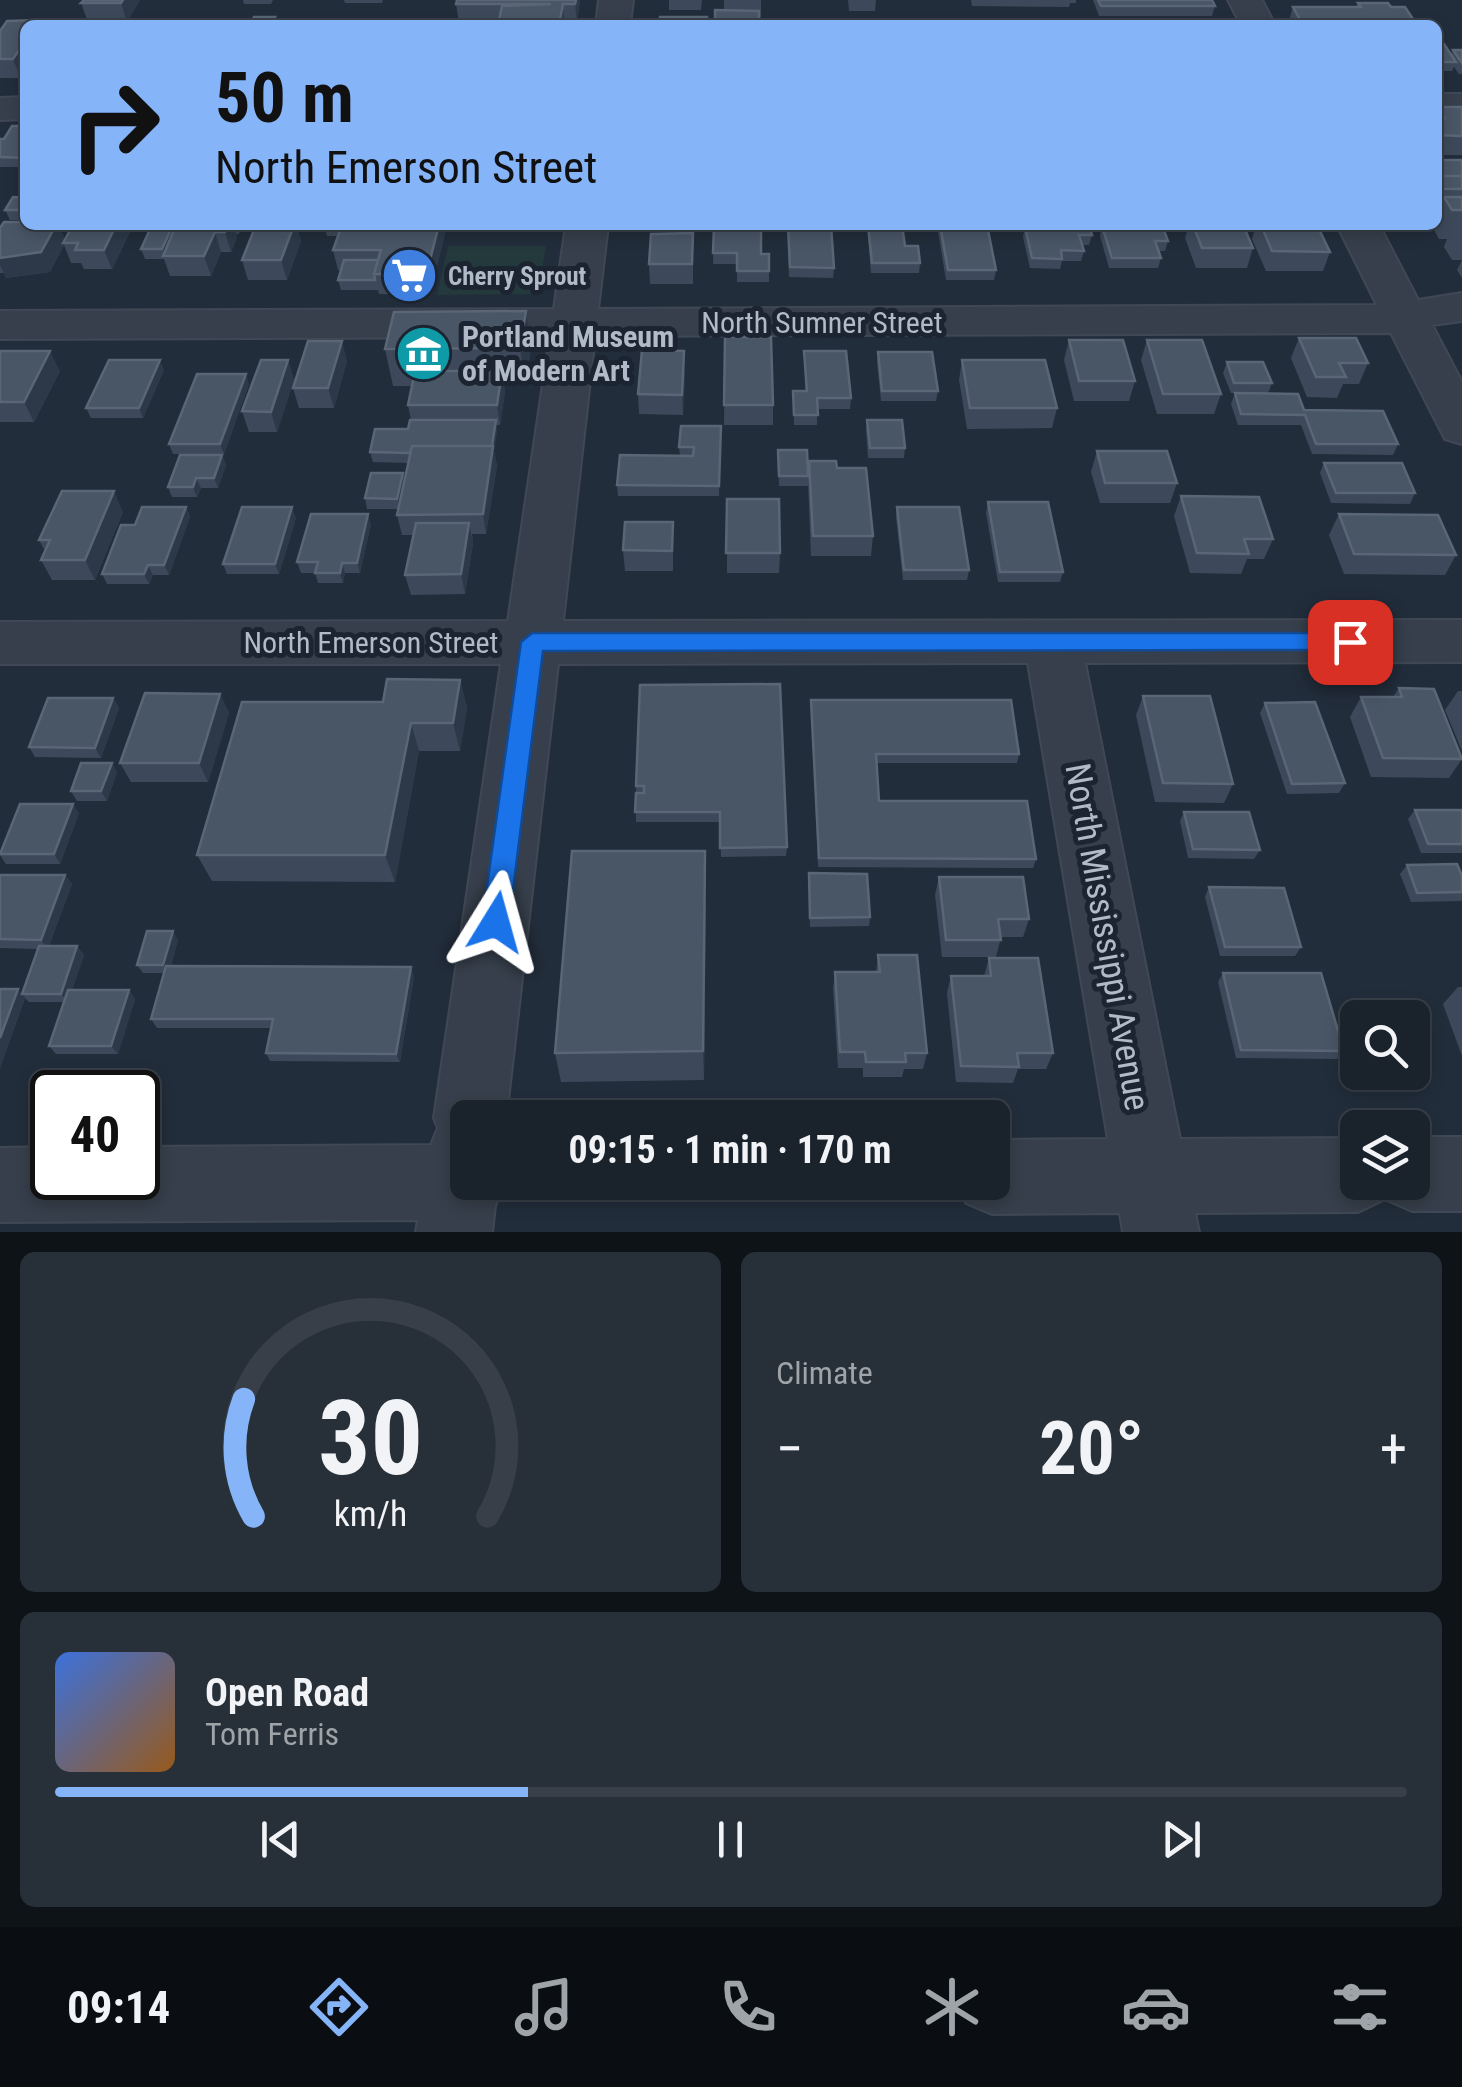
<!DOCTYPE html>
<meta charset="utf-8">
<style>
:root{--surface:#1a222c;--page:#272f38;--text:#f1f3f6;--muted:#9fa4a9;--line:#383f48;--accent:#85b4f8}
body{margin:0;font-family:"Roboto Condensed",sans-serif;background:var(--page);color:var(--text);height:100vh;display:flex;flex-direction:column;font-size:38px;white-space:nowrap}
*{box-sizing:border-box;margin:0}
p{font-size:32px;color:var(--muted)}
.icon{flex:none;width:55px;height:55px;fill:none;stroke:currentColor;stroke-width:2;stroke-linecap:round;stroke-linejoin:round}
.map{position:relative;height:1232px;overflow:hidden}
.drawer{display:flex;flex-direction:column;gap:20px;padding:20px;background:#0e1318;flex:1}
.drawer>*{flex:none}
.top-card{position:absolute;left:20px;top:20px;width:1422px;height:210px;border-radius:15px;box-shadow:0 5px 15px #0003,0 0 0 2px var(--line);background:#85b4f8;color:#111;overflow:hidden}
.controls{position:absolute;left:1340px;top:1000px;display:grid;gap:20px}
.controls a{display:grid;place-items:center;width:90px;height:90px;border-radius:15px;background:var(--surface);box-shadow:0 5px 15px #0003,0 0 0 2px var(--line);font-size:50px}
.speed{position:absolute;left:30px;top:1070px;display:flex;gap:20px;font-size:50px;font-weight:700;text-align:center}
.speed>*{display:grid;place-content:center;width:130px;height:130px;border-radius:50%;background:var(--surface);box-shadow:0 5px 15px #0003,0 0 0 2px var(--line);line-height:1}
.speed .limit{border:5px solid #111;border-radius:15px;background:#fff;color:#111}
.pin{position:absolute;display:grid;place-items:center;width:85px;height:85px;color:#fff;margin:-42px;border-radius:20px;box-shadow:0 5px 15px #0006}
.me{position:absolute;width:110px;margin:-55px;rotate:8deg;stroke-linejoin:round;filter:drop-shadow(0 0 8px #0008)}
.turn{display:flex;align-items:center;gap:35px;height:210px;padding:0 30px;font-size:45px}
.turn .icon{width:130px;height:130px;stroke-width:2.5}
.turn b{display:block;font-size:70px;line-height:85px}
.big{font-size:75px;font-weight:700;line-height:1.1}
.drawer .tile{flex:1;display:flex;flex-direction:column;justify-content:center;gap:15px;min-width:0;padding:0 35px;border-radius:15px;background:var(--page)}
.drawer .dial{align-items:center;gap:0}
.dial svg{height:260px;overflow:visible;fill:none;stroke:var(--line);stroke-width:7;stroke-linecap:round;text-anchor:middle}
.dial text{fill:var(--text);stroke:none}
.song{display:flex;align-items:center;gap:30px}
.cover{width:120px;height:120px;border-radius:15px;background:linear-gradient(135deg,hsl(220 70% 55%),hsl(30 70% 35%))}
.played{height:10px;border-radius:5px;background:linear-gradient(90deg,var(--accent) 35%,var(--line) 35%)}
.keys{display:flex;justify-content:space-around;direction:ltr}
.heat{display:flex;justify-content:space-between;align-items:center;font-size:55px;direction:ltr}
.drawer .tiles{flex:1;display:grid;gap:20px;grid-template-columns:1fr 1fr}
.tile:last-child{grid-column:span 2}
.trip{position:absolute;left:450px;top:1100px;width:560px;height:100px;border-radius:15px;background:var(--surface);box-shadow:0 5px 15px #0003,0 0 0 2px var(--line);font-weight:700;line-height:100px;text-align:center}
.dock{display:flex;height:160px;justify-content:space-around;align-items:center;background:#0a0e12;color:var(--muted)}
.dock .icon{width:70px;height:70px}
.dock .on{color:var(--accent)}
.dock b{font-size:45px;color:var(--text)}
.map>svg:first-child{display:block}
.green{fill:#24393c}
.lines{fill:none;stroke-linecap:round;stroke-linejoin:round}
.minor-casing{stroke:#3f4854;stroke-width:4}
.minor{fill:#363f4b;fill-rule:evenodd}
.wall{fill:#3d495a}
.shaded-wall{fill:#2d3949}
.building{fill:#495666;stroke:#5a6575;stroke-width:2.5}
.route{fill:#1a73e8;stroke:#114b97;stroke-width:2.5}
.labels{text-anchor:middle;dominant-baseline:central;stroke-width:10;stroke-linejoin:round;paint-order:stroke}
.far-poi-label{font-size:25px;font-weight:bold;fill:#b1bac7;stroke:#1b2430;text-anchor:start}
.street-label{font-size:30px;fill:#b1bac7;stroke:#1b2430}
.poi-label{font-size:30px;font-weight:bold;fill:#b1bac7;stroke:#1b2430;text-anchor:start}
.near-street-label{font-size:35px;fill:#b1bac7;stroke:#1b2430}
</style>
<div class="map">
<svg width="1462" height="1232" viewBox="0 0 1462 1232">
<rect width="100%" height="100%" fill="#222d3b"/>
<path class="green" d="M448,246H546L538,294L437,295Z"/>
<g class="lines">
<defs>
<path id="minor" d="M599,0H633L630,25H596Z
M1228,0H1262L1275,25H1241Z
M1438,94H1462V116H1438Z
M25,97V119L0,120V98Z
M566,225H608L598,309L1377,305L1337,225H1379L1418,300L1462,293V321L1432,325L1462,382V444L1445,439L1391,333L595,336L563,621L1462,620V662L1085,663L1180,1139L1358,1138V1182H1412V1137H1462V1211H1412L1385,1199L1358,1212L1195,1213L1199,1232H1123L1120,1213L992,1214L966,1203L957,1182H992V1140L1108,1139L1028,663L558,664L506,1118H468V1182H505L495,1206L492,1232H416L418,1220L0,1222V1148L52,1147V1178H138V1147L431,1145L438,1128L434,1118L501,664H0V622L508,621L550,337L0,339V311L554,309Z"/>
</defs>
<use href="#minor" class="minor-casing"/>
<use href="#minor" class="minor"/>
</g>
<path class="wall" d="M84,0H140L127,22H88L81,3Z
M243,0H273L271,4H244Z
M344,0H383L382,3H345Z
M580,0L577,23H459L456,4Z
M669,0H702L701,10H669Z
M724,0H761V17L724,10Z
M848,0H876L875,11H849Z
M971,0H1076V3H1070L1069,7L972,6Z
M1093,0H1212L1215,6L1212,16H1099Z
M1358,3L1391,7L1417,25H1295L1290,17L1293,7H1356Z
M38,20L40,25H25L21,78H0V31Z
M1438,44L1451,54L1453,50H1462V74H1459L1454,67L1452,71H1438Z
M1438,107H1462V155H1438Z
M25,126V167H0V139H4Z
M1438,160H1462V278L1457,270L1462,260H1452L1444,247L1447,239H1439L1432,226L1438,225Z
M25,198V220H10L5,210Z
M73,225L133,226L112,269H84L81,263H71L64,245L50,272L6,278L4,273H0V228L65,240Z
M176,225H242L239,234H236L237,237L231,252H221L211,276H170L164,259H145L141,249Z
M256,225H296L301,241L287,280H248L242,260Z
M324,225H447L430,295L379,294L378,290H341L338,280L341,270H338L333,250L338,236H327Z
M452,225H526V227L452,226Z
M654,225H708V232H654Z
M714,225L761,254H769V282H737V264H713Z
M787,225L834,268L833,278L789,277Z
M867,225L905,246L920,263L919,273H871Z
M937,225H987L996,270L994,280H946Z
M1066,225H1089L1092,235L1089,245H1082L1084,251L1081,261H1062L1060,269L1030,268L1023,237L1025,227H1065Z
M1129,225H1162L1168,241L1165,251H1159L1161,258L1158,268H1109L1100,236L1102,226H1129Z
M1189,225H1243L1253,248L1247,268H1196L1185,238Z
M1256,225H1317L1330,252L1323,271H1266L1252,239Z
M693,233V284H650L649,264Z
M725,337L773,405V425H724Z
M1299,338L1368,363L1359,384H1343L1337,398L1307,397L1291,358Z
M1069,340L1135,381L1129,401H1074L1064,360Z
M1147,340L1221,394L1214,414H1157L1141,360Z
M531,348L525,385H504L505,392L500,425H496L497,430L494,451L497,466L486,534H472L473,543L465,594L411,595L405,575L413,535H402L397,515L398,509H367L365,498L405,479L408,463L373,462L370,452L408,429L411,420L408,405L412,386H393L385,349Z
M0,351L60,371L34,422H0Z
M804,351L851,398L850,409H817V425H794L793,391H805Z
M878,352L938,391L936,401H881L877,362Z
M288,360L294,380L277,432H249L242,411Z
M962,360L1057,408L1052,428L967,429L959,380Z
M347,361L334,408H299L293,388Z
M1227,362L1272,383L1268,393H1231L1223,373Z
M164,370L143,418H91L86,408Z
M685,371L683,415L639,414L638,394Z
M249,384L224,454H173L169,444Z
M1235,393L1304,410L1398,444L1393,455L1312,454L1301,425H1238L1231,404Z
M867,420L905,448L904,458H868L866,430Z
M721,426L719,496H618L617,485L680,456L679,447Z
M778,450L808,475L809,461L837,468L873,536L871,556H811L808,482V486H779Z
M1097,451L1177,483L1170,503H1100L1091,472Z
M222,455L226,465L218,488H201L197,497H172L168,487Z
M1324,463L1415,493L1410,504L1331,503L1320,473Z
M1181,496L1273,539L1264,559H1247L1241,574L1190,573L1174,516Z
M727,499L780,553L779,573H727Z
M988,502L1063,572L1060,582H998L986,513Z
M186,507L190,517L169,575H153L149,584H107L102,574L135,525Z
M897,507L969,570L967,580H903L896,517Z
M123,512L95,580H52L41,560L45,551L39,540Z
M1339,514L1456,555L1445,575L1344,574L1329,535Z
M296,518L279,574H227L223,564Z
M673,522V571H625L623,550Z
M371,524L360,573H345L343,583H318L315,573H301L297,562Z
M460,680L467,708L460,751H419L395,882L212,881L197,855L383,702Z
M640,685L787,847L786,856L721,857L720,822H636V786Z
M1399,688L1462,759L1449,778L1371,777L1350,717L1361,697H1393Z
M1458,691H1462V751L1445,710Z
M220,694L229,713L208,782H131L120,763Z
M1143,696L1233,784L1224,803L1155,802L1136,715Z
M113,698L119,708L101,758L35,757L29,747Z
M811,700L1019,754L1017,763H876L879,801L1036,859L1033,868L818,867Z
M1265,703L1345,783L1339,793L1287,794L1260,713Z
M117,772L107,801H77L71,791Z
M1415,810H1462V853H1421L1408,819Z
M1184,812L1260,850L1254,859L1188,858L1180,821Z
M79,813L60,864H6L0,855V853Z
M1407,865L1462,876V900L1461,901L1411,902L1400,874Z
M809,873L870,917L869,926L810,927Z
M0,875H65L72,884L49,946H77L84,955L72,990H129L135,999L118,1054H56L49,1046L64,1002H29L25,998L0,1068V989L22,993L38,949L0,948Z
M939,877L1029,919L1023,937H1001L996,957H942L935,895Z
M706,885L704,1080L561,1082L555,1053Z
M1209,887L1301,947L1295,956H1220L1205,897Z
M178,940L171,966L414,976L400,1062L270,1061L266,1053L271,1028H157L151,1019L164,973H143L137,965Z
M878,955L927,1053L923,1069H904L902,1077H863V1068H838L833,989L835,972H876Z
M989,958L1053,1053L1046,1069H1018L1013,1083L956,1082L947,993L951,976H984Z
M1223,973L1344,1051L1337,1059L1236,1058L1218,982Z
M1458,987H1462V1056L1443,1004Z"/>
<path class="shaded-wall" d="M123,0H140L127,22L121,3Z
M576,0H580L577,23L575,4Z
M563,4L564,25H559Z
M25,41V71L21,78L13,59Z
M56,225H59L66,242L63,243L64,245L50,272L6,278L0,265V258Z
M116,225L133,226L112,269L104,250Z
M173,225H176L165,256L162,249Z
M228,225H233L237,237L231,252L225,232Z
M294,225H296L301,241L287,280L281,260Z
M439,225H447L430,295L426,275Z
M215,232L221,252L211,276L204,256Z
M526,311L531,348L525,385L520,348Z
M342,341L347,361L334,408L328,388Z
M50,351L60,371L34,422L24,402Z
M684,351L685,371L683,415L682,395Z
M160,360L164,370L143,418L139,408Z
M288,360L294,380L277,432L271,412Z
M502,371L505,392L500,425L497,405Z
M246,374L249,384L224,454L220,444Z
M496,420L497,430L494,451L497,466L486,534L483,514Z
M222,455L226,465L218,488L214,478Z
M403,473L406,483L400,509L397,499Z
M196,478L201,488L197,497L193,487Z
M114,491L123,512L95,580L85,560Z
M186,507L190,517L169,575L164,565Z
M292,507L296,518L279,574L275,564Z
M368,514L371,524L360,573L357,563Z
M469,523L473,543L465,594L461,574Z
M342,563L345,573L343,583L340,573Z
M148,565L153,575L149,584L144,574Z
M460,680L467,708L460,751L453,723Z
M220,694L229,713L208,782L199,763Z
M113,698L119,708L101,758L95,748Z
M411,723L419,751L395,882L385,855Z
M112,763L117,772L107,801L101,791Z
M73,804L79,813L60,864L54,854Z
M705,851L706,885L704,1080L703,1051Z
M65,875L72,884L48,949L41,940Z
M173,931L178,940L169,973L163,965Z
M77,946L84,955L68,1002L61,994Z
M411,967L414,976L400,1062L396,1054Z
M18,989L25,997L0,1068V1038Z
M129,990L135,999L118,1054L111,1046Z"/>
<path class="building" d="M84,0H123L121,3H81Z
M457,0H576L575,4H563L559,25H498L502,6L551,4H456Z
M1098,0H1212L1215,6H1101Z
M1358,3H1388L1391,7H1405L1417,25H1303L1293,7H1361Z
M715,10L759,11V25H715Z
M254,17H275L271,25H250Z
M660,17H707V25H659Z
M38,20L35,25H25V41L13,59H0V31L7,21Z
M875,21H900L901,25H875Z
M926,23L960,24L961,25H926Z
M1438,44H1444L1456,62H1438Z
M1453,50H1462V63Z
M1438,107H1462V136L1438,135V118H1444Z
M12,126H25V158L0,157V139H4Z
M1438,160H1462V176H1438Z
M1438,176H1462V189H1439L1438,187Z
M13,197L25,198V210H5Z
M1444,197H1462V210H1452Z
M4,222H25V225H56L41,252L0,258V228Z
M73,225H116L104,250H75L78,243H63Z
M152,225H173L162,249H141Z
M176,225H228L225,232H215L204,256H163Z
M256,225H294L281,260H242Z
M342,225H439L426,275L374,274L381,250H333Z
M714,225H761V254H769V271H737V253H713Z
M788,225H831L834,268L790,267Z
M868,225H902L905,246H918L920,263H872Z
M940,225H987L996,270H948Z
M1069,225H1089L1092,235H1079L1084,251L1061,250L1062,259L1032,258L1025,227H1070Z
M1134,225H1162L1168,241H1155L1161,258H1112L1102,226H1135Z
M1193,225H1243L1253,248H1202Z
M1261,225H1317L1330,252L1272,251Z
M693,233L692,264H649L651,234Z
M344,260H378L374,274L375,280H338Z
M526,311L520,348L385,349L394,312Z
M725,337H771L773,405H724Z
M1299,338H1356L1368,363H1339L1346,377H1316Z
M1069,340H1123L1135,381H1079Z
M1147,340H1202L1221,394H1163Z
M308,341H342L328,388H293Z
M642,350L684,351L682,395L638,394Z
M0,351H50L24,402H0Z
M804,351H846L851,398H817L818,415H794L793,391H807Z
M878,352H932L938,391H882Z
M109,360H160L139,408H86Z
M261,360H288L271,412L242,411Z
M962,360H1045L1057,408H970Z
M1227,362H1263L1272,383H1234Z
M415,371H502L497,405H408Z
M197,374H246L220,444H169Z
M1235,393L1298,394L1304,410L1383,411L1398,444H1316L1305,415L1241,414Z
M410,420H496L492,446H412L410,453L370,452L375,429H408Z
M867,420H902L905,448H870Z
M681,426H721L719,486L617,485L620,455L693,456L694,447H679Z
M412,446H493L483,514L397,515Z
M778,450H807L808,476H779Z
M1097,451H1167L1177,483H1105Z
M180,455H222L214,478H196L193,487H168Z
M809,461H836L837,468H866L873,536H813Z
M1324,463H1402L1415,493H1336Z
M371,473H403L397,499L365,498Z
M62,491H114L85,560H41L50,540H39Z
M1181,496L1259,497L1273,539H1244L1249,554L1197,553Z
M727,499H779L780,553H726Z
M988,502H1048L1063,572H1000Z
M142,507H186L164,565H148L144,574H102L121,525H135Z
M242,507H292L275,564H223Z
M897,507H959L969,570H904Z
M311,514H368L357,563H342L340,573H315L318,562H297Z
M1339,514L1438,515L1456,555L1354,554Z
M625,522H673L672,551L623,550Z
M416,523H469L461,574L405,575Z
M387,679L460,680L453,723H411L385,855H197L242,702H383Z
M780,684L787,847L720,848V812H635L636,793H644V786H636L640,685Z
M1399,688L1434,689L1462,759L1383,758L1361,697H1402Z
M145,693L220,694L199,763H120Z
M1143,696H1210L1233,784L1163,783Z
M48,698H113L95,748L29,747Z
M811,700H1011L1019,754H876L879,801H1027L1036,859L819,858Z
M1315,702L1345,783L1292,784L1265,703Z
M81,763H112L101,791H71Z
M20,804H73L54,854H0Z
M1415,810H1462V844H1428Z
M1184,812H1249L1260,850L1193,849Z
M572,851H705L703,1051L555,1053Z
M1457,864L1462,876V892L1417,893L1407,865Z
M809,873L867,874L870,917L810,918Z
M0,875H65L41,940L0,939Z
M939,877H1023L1029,919H998L1001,940H946Z
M1209,887L1284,888L1301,947H1225Z
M147,931H173L163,965H137Z
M39,946H77L61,994H22Z
M878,955H917L927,1053H905L906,1062H866L865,1052H840L835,972H880Z
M989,958H1038L1053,1053H1017L1019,1067L961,1066L951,976H991Z
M166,966L411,967L396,1054L266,1053L273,1019H151Z
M1223,973H1321L1344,1051L1241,1050Z
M0,989H18L0,1038Z
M68,990H129L111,1046H49Z"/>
<path class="route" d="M532,633H1350L1362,642L1350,650L543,651L509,922L505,931L496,934L486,931L482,922L521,642Z"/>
<defs>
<symbol id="supermarket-disc" viewBox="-11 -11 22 22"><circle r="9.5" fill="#3f7fe0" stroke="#1b2430"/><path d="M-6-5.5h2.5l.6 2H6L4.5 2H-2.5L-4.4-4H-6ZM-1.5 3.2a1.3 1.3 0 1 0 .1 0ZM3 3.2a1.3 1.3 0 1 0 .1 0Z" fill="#fff"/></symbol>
<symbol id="museum-disc" viewBox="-11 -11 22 22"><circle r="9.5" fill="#0f9aa8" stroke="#1b2430"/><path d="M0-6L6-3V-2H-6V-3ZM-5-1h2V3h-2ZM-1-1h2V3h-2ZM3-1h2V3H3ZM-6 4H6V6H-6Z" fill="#fff"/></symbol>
</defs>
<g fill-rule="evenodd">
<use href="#supermarket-disc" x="378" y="244" width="63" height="63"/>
<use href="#museum-disc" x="392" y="322" width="63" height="63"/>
</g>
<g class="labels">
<g class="far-poi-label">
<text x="448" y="276">Cherry Sprout</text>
</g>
<g class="street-label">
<text x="822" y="322">North Sumner Street</text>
<text x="371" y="642">North Emerson Street</text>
</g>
<g class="poi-label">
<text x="462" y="336">Portland Museum<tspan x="462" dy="34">of Modern Art</tspan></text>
</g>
<g class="near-street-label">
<text transform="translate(1107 937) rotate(80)">North Mississippi Avenue</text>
</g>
</g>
</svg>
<div class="controls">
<a><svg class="icon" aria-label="search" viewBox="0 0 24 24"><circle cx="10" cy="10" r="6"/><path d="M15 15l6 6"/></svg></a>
<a><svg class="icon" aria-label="layers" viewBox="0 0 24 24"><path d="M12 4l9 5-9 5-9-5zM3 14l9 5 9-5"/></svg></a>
</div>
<div class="speed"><div class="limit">40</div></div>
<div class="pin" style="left:1350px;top:642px;background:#d93025"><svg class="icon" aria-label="arrive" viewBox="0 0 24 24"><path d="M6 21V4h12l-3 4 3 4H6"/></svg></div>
<svg class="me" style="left:496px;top:922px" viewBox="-20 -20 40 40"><path d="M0-17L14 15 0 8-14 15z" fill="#1a73e8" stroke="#fff" stroke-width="4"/></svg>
<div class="trip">09:15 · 1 min · 170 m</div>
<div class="top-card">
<div class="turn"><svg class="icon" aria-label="right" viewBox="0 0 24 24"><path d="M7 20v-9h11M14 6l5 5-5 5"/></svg><div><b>50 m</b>North Emerson Street</div></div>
</div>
</div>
<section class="drawer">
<div class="tiles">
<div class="tile dial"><svg viewBox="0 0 100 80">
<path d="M14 69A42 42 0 1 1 86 69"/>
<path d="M14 69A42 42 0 0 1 11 33" stroke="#85b4f8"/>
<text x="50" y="56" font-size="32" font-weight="700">30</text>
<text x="50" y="72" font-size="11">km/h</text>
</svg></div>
<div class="tile"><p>Climate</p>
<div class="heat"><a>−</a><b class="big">20°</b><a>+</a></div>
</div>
<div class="tile">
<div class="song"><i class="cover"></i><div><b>Open Road</b><p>Tom Ferris</p></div></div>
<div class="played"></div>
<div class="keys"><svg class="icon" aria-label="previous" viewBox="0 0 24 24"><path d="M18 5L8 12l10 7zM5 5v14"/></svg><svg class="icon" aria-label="pause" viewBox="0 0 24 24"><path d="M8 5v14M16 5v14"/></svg><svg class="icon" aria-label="next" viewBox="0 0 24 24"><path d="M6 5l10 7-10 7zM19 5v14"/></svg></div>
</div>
</div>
</section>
<nav class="dock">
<b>09:14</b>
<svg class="icon on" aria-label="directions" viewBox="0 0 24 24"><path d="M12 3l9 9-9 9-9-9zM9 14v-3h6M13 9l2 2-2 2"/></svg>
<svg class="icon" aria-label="music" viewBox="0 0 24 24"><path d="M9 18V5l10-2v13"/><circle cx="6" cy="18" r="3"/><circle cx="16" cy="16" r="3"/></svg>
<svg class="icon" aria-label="phone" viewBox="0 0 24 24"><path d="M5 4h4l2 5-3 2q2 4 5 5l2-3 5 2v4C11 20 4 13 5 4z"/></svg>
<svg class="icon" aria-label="climate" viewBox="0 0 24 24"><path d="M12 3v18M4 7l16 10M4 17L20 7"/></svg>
<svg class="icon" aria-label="car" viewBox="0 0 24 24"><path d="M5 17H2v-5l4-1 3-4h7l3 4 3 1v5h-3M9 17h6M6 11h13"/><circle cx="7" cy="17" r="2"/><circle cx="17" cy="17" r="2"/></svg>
<svg class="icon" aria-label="filters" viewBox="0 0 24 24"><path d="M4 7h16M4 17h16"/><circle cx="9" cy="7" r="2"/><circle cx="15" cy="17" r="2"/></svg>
</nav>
